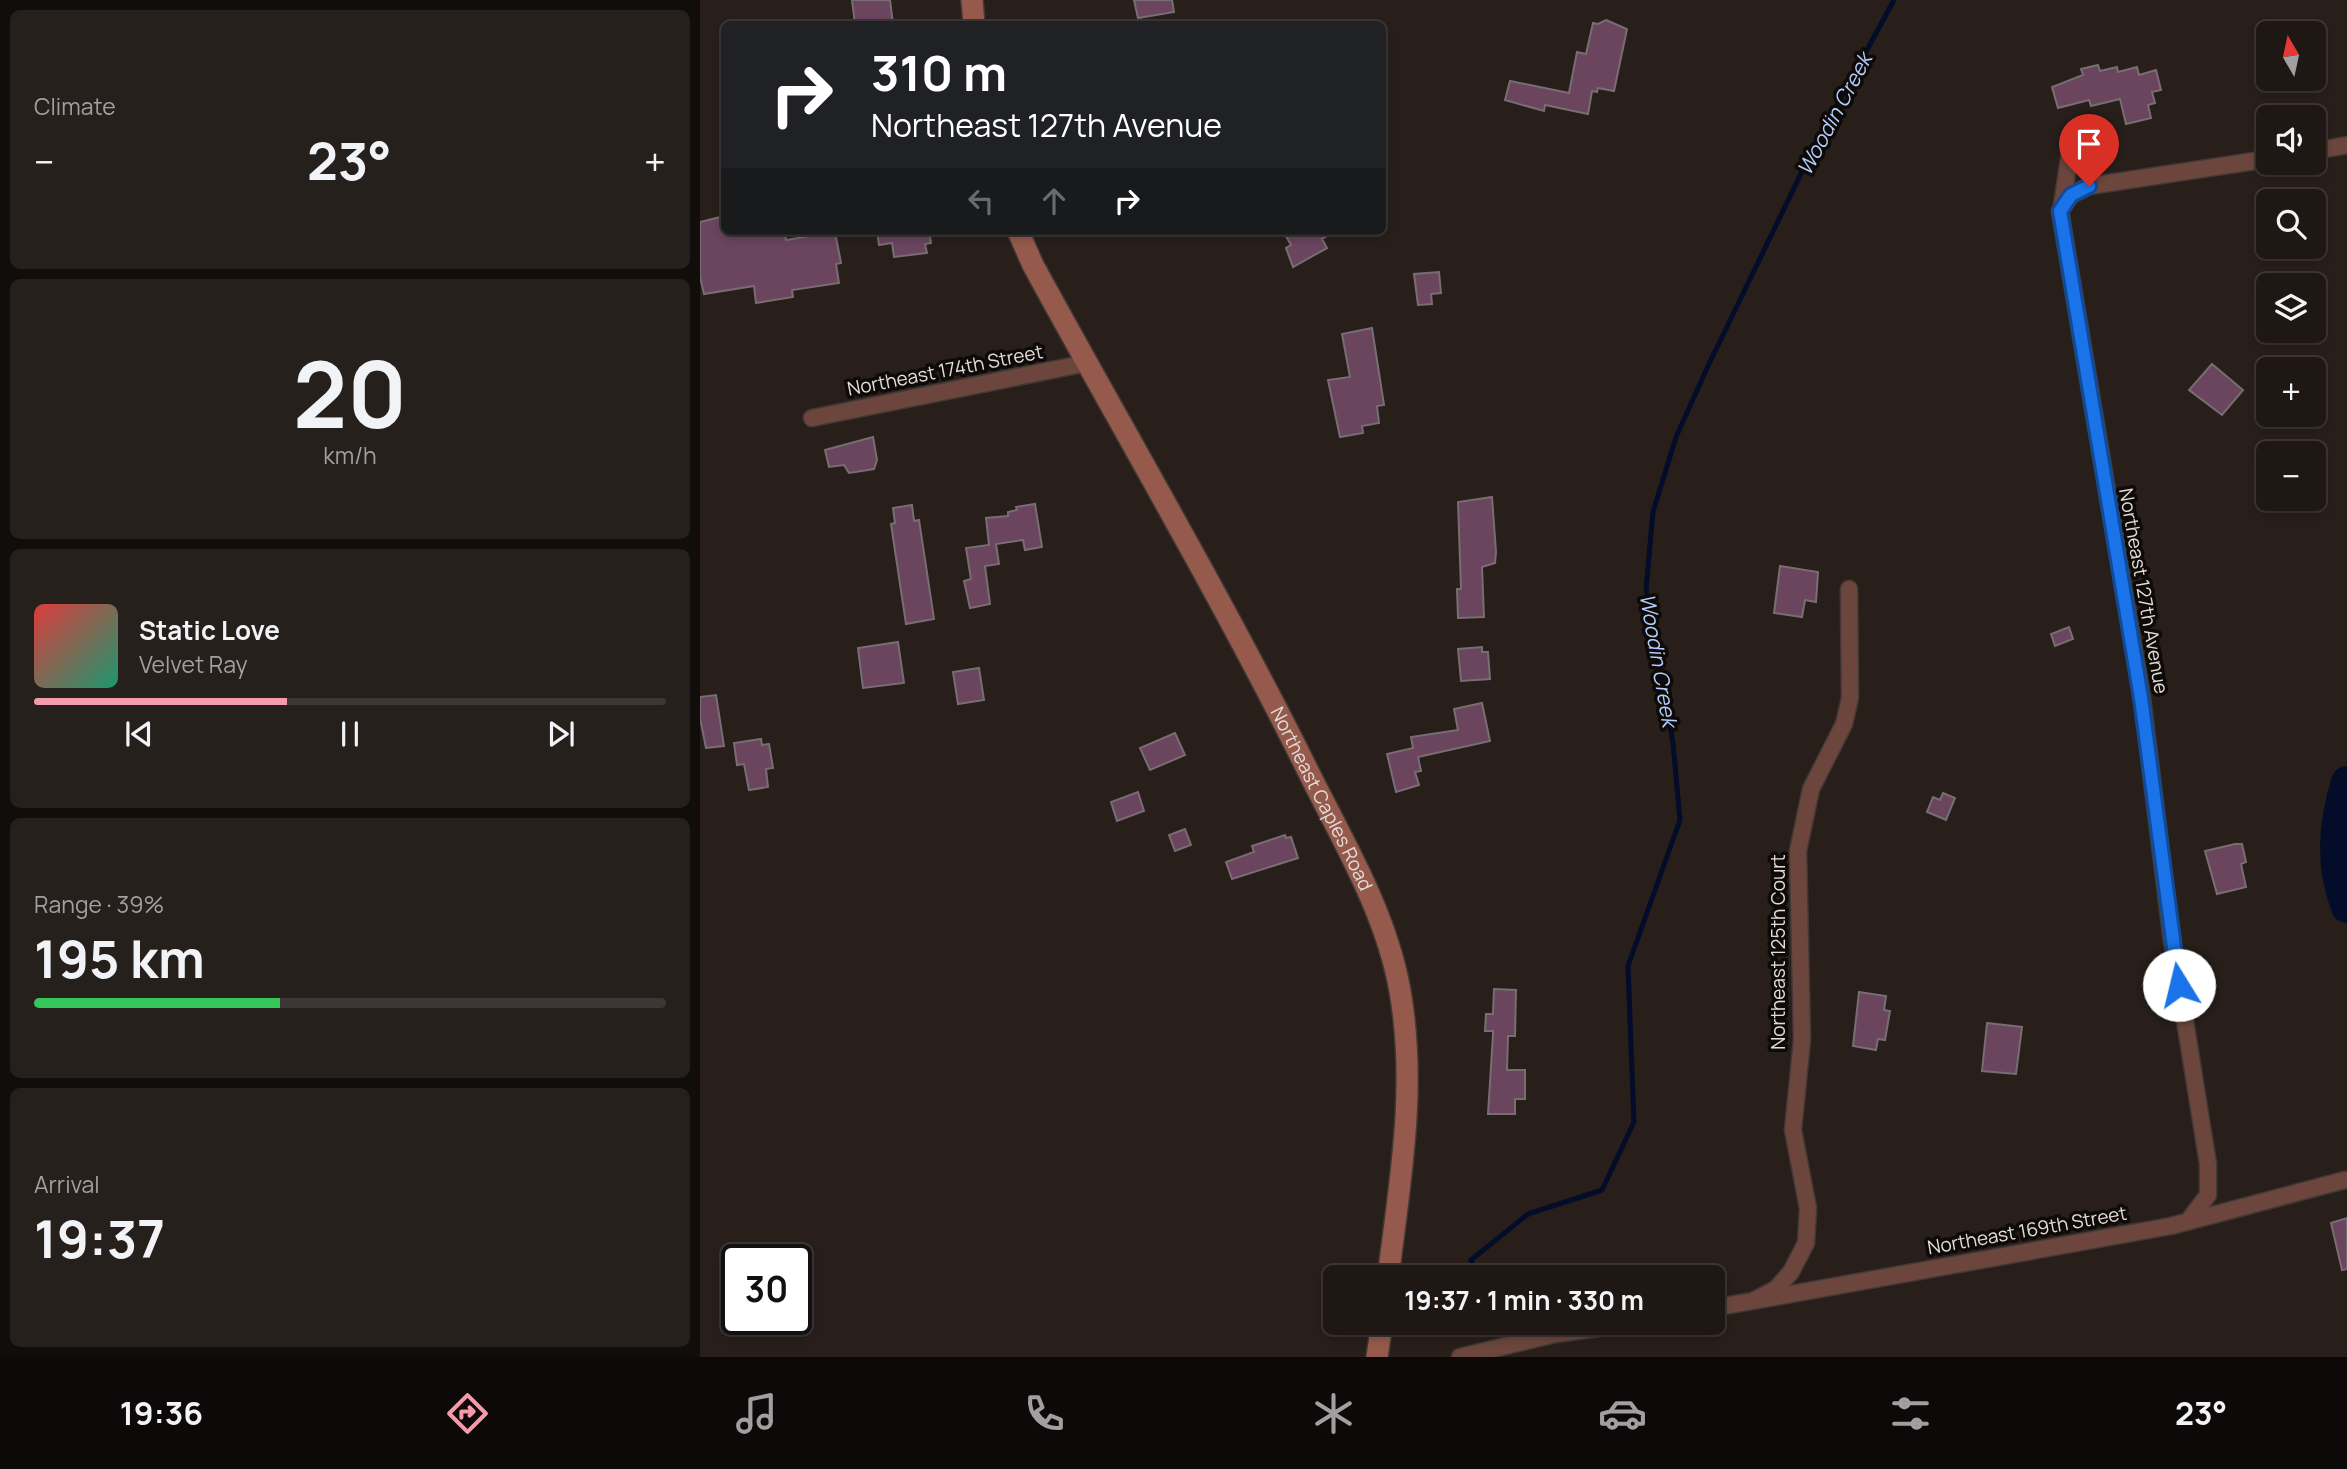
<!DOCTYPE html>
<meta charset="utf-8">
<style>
:root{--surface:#1e1714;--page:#26201d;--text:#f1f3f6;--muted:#a19fa0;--line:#3c3634;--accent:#f39aab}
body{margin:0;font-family:Manrope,sans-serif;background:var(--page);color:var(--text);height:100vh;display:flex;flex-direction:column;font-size:26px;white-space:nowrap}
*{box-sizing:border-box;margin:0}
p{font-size:23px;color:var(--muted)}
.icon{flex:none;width:38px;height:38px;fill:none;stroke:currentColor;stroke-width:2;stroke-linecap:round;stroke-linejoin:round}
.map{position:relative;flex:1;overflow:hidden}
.panel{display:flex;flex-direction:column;gap:10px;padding:10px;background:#100d0b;width:700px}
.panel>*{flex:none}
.hud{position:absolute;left:21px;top:21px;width:665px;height:214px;border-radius:10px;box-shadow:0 4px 10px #0003,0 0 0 2px var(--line);background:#202124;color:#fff;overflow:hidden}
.needle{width:46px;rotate:351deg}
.fabs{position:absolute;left:1556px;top:21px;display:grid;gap:14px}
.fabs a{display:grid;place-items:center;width:70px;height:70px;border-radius:10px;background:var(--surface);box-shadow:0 4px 10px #0003,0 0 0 2px var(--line);font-size:35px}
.speed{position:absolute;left:21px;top:1244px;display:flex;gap:14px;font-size:35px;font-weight:700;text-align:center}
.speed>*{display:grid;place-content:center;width:91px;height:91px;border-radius:50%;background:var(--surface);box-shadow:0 4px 10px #0003,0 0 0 2px var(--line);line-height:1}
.speed .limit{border:4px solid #111;border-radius:10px;background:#fff;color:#111}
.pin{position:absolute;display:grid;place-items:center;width:60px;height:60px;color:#fff;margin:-72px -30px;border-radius:50% 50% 50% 0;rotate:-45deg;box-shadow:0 0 7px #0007}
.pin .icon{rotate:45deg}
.me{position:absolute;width:77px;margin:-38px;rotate:351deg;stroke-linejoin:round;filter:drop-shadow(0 0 5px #0008)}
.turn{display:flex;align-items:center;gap:24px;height:147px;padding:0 35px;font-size:32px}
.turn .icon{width:91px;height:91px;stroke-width:2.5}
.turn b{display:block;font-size:49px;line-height:60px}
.lanes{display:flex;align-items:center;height:66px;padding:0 35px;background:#0003;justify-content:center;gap:35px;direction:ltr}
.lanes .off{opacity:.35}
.big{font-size:52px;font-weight:700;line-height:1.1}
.panel .tile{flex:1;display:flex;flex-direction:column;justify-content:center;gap:10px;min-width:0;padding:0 24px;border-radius:10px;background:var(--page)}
.panel .dial{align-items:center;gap:0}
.dial b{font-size:91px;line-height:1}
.song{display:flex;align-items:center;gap:21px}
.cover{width:84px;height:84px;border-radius:10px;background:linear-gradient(135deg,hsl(0 70% 55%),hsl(160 70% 35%))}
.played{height:7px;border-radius:4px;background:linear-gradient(90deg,var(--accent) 40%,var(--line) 40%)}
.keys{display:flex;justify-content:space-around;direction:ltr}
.heat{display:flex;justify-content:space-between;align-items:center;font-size:38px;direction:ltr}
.charge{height:10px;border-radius:5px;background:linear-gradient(90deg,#34c759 39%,var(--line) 0)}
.trip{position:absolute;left:623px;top:1265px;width:402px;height:70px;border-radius:10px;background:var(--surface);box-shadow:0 4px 10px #0003,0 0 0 2px var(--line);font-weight:700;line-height:70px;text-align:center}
.tab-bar{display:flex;height:112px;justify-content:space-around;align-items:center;background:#0c0908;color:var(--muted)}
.tab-bar .icon{width:49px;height:49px}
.tab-bar .selected{color:var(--accent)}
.tab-bar b{font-size:32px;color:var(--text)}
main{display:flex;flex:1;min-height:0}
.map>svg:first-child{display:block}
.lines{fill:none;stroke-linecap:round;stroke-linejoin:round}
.stream{stroke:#030c29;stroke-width:5}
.river{stroke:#030c29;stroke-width:32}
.building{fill:#6a455d;stroke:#786d73;stroke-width:2}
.minor-casing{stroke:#423936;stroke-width:19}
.secondary-casing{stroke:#423936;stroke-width:24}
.minor{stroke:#6c463d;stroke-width:16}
.secondary{stroke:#955a4c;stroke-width:21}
.route-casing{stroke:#114b97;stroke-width:18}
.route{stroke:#1a73e8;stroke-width:12}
.labels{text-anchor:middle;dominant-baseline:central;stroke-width:7;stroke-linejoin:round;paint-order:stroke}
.street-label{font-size:19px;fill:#e3dcda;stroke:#0e0a08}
.water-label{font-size:21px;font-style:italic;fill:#b4cdfd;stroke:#0e0a08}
</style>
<main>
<section class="panel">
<div class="tile"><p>Climate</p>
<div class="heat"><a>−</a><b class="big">23°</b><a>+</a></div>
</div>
<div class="tile dial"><b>20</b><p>km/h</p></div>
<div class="tile">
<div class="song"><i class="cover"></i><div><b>Static Love</b><p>Velvet Ray</p></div></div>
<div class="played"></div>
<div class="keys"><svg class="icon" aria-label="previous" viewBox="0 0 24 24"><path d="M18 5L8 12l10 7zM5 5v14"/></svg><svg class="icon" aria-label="pause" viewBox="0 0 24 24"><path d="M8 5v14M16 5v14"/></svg><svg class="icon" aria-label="next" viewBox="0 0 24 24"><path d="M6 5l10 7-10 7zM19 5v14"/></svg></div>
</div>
<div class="tile"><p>Range · 39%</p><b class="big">195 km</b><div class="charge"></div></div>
<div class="tile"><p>Arrival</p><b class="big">19:37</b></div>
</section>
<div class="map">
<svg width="1647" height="1357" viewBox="0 0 1647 1357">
<rect width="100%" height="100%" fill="#281f1b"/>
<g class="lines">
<path class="stream" d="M775,1278L771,1260L828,1214L902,1190L934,1122L928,966L980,820L973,743L946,589L953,512L976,437L1008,366L1110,155L1194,0
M786,1323L789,1335"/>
<path class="river" d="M1647,782C1634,825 1631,865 1647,907"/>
</g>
<path class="building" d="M152,0H190L193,24H155Z
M434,0H472L474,12L438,18Z
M906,20L927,29L914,91L898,88L897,92L892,91L888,114L845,105L844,111L805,100L810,81L869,93L877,52L886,54L893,23L898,24Z
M1398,65L1400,71L1417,67L1418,72L1437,67L1439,75L1456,70L1461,90L1452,92L1455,103L1448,105L1451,118L1426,124L1420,99L1391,106L1389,100L1358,108L1352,87L1383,75L1381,69Z
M24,216V231H84L86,240L135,232L141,263L136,264L139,283L92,290L93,297L56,303L54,286L4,294L0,277V222Z
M177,231H229L231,243L225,244L227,253L194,257L192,243L179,245Z
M583,231H636L622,239L627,248L593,267L586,248L591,245Z
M739,272L741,293L731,294L732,304L718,305L714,274Z
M672,328L684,405L677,406L679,423L662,426L663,433L640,437L628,380L650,377L642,334Z
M1512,364L1543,390L1522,415L1489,390Z
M173,437L177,460L174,469L149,473L144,465L129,467L125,450Z
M792,497L796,552L795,563L782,567L784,617L758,618L757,589H761L758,502Z
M335,504L342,547L325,550L323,540L296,544L299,564L285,566L290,604L270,608L264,581L271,579L266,548L289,545L286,518L308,516V512L317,510L316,507Z
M212,505L214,521L219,520L234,619L206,624L191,524L195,523L193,508Z
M1080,566L1118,572L1116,602L1105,600L1102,617L1074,613Z
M1369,627L1373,639L1355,646L1351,634Z
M198,642L204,683L163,688L158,648Z
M782,647V652H788L790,679L761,681L758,649Z
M279,668L284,700L258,704L253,672Z
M16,695L24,746L6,748L0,718V697Z
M782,703L790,741L718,757L721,771L715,772L719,785L696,792L687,754L713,748L711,737L758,730L754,709Z
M475,733L485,755L450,770L440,748Z
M61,739L62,745L69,744L73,768L66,769L68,787L49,790L44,764L37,765L34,743Z
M438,792L444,811L417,821L411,802Z
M1243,793L1255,798L1246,820L1227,812L1233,797L1240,800Z
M485,829L491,845L475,851L469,835Z
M585,835L586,838L591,837L598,858L532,879L526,862L554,852L552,846Z
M1535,844H1542L1546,862L1541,864L1546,887L1517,894L1505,851Z
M794,989L816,990L815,1036H808L807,1070H825V1099H815V1114H788L793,1035V1031H785L786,1014H793Z
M1159,992L1186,996L1184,1010L1190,1011L1185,1040L1178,1039L1176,1050L1153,1046Z
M1287,1023L1322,1027L1316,1074L1282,1071Z
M1647,1218V1269L1642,1270L1631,1223Z"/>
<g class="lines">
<defs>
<path id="minor" d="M1614,151L1647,145
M1362,205L1372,139L1387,130
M112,418L387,363
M1489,1220L1508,1195V1164L1471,934L1442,698L1360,211L1371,195L1389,186L1568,159
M1053,1301L1076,1289L1091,1272L1106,1243L1108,1208L1093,1130L1102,1040L1098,851L1111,789L1144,724L1150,698L1149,589
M1013,1308L1471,1226L1645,1180
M760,1357L855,1334L935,1323"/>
<g id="secondary">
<path d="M272,0L274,24"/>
<path id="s1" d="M318,231L333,265C424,432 521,596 606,767C641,838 686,911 700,991C717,1088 700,1181 688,1278"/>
<path d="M677,1357L682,1323"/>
</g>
</defs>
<use href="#minor" class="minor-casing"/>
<use href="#secondary" class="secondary-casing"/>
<use href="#minor" class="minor"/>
<use href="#secondary" class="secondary"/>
</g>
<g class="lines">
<defs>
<path id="route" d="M1389,186L1371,195L1360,211L1441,698L1479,985"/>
</defs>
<use href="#route" class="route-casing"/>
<use href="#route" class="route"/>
</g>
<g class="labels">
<g class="street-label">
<text transform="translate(245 370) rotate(-11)">Northeast 174th Street</text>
<text transform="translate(1444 591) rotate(80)">Northeast 127th Avenue</text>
<text stroke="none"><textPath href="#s1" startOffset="644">Northeast Caples Road</textPath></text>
<text transform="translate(1078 952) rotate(-90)">Northeast 125th Court</text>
<text transform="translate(1327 1230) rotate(-10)">Northeast 169th Street</text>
</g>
<g class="water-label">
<text transform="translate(1134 114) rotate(-62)">Woodin Creek</text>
<text transform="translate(959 660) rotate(80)">Woodin Creek</text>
</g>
</g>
</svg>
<div class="fabs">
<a><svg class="needle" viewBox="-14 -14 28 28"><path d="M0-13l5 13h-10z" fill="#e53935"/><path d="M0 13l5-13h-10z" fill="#a19fa0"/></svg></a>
<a><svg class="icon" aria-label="sound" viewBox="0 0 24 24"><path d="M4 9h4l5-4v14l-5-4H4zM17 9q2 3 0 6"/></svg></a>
<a><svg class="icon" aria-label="search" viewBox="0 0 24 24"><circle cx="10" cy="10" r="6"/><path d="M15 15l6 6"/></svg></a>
<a><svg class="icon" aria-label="layers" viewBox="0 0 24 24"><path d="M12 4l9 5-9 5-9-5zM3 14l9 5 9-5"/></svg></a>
<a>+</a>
<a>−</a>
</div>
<div class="speed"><div class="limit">30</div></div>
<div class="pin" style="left:1389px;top:186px;background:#d93025"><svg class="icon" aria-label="arrive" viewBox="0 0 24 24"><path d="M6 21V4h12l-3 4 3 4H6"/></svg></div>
<svg class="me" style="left:1479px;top:985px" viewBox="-20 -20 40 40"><circle r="19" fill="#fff"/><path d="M0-13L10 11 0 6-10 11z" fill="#1a73e8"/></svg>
<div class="trip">19:37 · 1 min · 330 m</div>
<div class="hud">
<div class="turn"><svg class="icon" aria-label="right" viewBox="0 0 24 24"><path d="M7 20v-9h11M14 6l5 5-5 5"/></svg><div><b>310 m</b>Northeast 127th Avenue</div></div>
<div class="lanes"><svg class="icon off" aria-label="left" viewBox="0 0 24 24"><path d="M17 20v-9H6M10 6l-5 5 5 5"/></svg><svg class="icon off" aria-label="ahead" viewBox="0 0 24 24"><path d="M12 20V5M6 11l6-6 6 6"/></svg><svg class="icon" aria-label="right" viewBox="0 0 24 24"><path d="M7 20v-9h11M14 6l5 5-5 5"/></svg></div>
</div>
</div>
</main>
<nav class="tab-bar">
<b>19:36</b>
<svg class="icon selected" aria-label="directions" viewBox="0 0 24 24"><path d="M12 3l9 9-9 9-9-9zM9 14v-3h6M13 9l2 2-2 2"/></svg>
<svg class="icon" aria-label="music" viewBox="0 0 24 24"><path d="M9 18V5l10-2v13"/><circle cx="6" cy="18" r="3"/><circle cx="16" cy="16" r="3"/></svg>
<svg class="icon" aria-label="phone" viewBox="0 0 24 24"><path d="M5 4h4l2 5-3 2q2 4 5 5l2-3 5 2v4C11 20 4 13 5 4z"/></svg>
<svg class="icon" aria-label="climate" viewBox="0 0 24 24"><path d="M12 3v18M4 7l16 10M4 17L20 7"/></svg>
<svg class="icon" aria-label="car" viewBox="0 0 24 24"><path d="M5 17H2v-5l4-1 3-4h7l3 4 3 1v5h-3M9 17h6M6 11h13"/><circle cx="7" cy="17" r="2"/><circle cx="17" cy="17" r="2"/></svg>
<svg class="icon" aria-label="filters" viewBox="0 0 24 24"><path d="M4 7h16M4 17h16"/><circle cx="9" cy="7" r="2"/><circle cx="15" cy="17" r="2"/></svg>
<b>23°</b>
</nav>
